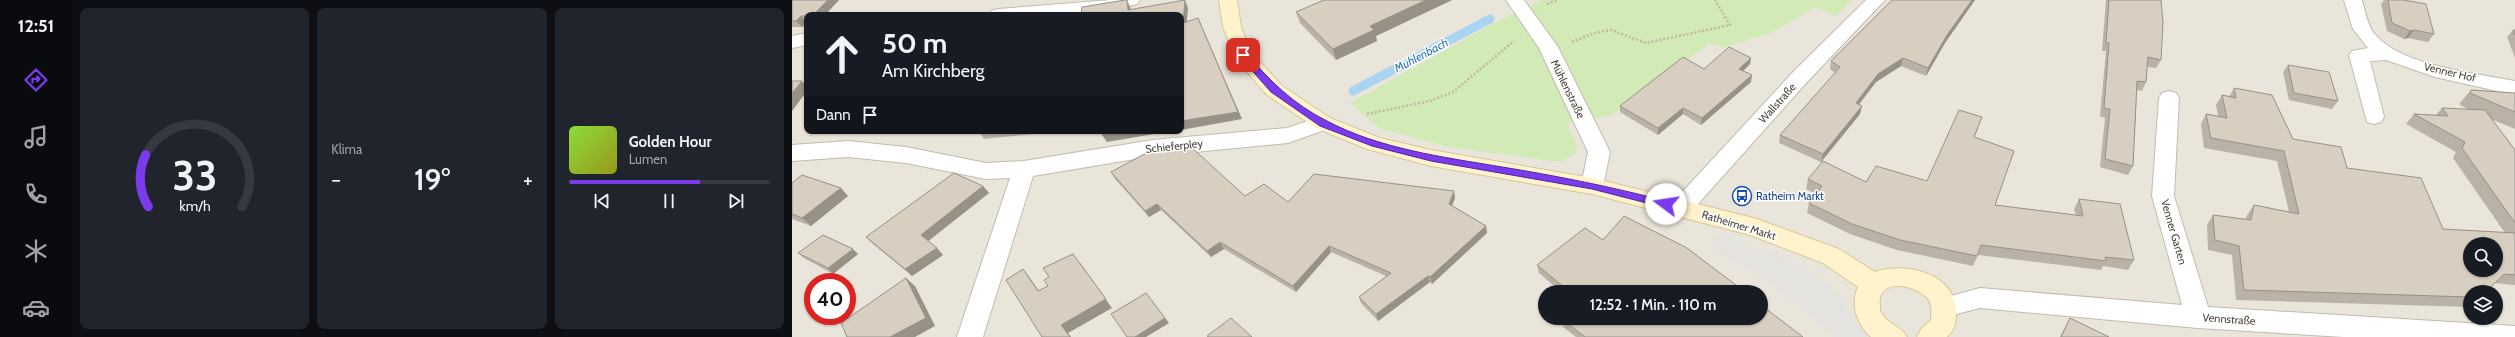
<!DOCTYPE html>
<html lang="de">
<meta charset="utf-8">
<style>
:root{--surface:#171b24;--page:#20242c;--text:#f1f3f6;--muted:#9ea1a6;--line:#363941;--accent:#7c3aed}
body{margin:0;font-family:Cabin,sans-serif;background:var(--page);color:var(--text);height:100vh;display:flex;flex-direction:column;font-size:15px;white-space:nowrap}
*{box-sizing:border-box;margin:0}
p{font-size:13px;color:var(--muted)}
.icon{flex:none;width:22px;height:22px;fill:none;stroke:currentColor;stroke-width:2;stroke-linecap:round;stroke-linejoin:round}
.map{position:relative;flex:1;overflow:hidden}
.side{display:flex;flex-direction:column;gap:8px;padding:8px;background:#0d0f14;width:720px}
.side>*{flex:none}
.guide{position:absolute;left:12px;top:12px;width:380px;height:122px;border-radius:8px;box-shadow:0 1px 3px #0004;background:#171b24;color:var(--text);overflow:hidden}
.tools{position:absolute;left:1671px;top:237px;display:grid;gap:8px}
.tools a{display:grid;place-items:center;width:40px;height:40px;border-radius:50%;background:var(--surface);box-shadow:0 1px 3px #0004;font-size:20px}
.speed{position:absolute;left:12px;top:273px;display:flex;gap:8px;font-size:20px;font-weight:700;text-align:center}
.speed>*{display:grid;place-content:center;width:52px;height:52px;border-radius:50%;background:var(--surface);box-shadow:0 1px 3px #0004;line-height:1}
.speed .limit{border:6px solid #d22;background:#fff;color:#111}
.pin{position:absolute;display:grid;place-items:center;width:34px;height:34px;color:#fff;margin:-17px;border-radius:8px;box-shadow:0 2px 6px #0006}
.me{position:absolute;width:44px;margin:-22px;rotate:284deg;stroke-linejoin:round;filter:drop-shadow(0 0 3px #0008)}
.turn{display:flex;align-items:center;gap:14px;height:84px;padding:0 12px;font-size:18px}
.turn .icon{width:52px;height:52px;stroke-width:2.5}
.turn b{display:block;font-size:28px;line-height:34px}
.then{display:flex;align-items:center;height:38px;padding:0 12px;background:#0003;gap:8px;font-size:15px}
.big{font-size:30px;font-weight:600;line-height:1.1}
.side .widget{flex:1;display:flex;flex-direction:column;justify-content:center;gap:6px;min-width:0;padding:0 14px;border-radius:8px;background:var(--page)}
.side .dial{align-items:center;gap:0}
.dial svg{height:104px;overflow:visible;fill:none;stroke:var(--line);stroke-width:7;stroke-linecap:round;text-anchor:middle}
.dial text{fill:var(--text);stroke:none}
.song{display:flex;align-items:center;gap:12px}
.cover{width:48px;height:48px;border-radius:6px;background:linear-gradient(135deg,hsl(90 70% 55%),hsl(60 70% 35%))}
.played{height:4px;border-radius:2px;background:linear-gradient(90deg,var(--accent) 65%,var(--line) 65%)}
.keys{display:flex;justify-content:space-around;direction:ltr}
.heat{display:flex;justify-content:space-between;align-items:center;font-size:22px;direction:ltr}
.side .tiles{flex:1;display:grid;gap:8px;grid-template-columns:repeat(3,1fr)}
.trip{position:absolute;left:746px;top:285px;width:230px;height:40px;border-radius:20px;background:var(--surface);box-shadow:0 1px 3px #0004;font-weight:600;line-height:40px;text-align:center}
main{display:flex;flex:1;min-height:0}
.tabs{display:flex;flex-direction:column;width:72px;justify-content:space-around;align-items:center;background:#090b0e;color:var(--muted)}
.tabs .icon{width:28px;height:28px}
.tabs .selected{color:var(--accent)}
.tabs b{font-size:18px;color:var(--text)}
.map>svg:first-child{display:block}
.residential{fill:#eae5da;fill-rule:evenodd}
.green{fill:#d2eab5}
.parking{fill:#e5e3e0}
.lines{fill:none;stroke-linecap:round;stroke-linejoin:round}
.stream{stroke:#a9d4f2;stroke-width:9}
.street-casing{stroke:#c2bbae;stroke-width:2}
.secondary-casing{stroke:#d6c79b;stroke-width:2}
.path{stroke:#c4b79f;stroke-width:2.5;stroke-dasharray:2 2;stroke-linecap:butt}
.street{fill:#fff;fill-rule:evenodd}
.secondary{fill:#fff3cd;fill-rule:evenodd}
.wall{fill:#bab2a6}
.shaded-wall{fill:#979187}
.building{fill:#d8cfc1;stroke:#979187;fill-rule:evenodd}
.route{fill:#7c3aed;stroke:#51269a}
.labels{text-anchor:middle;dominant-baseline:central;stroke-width:3;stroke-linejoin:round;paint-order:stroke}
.street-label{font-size:11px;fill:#4b4439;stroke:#fff}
.transit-label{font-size:11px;fill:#164399;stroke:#fff;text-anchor:start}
.water-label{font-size:12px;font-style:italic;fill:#2e7ab2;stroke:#fff}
</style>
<main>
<nav class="tabs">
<b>12:51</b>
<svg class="icon selected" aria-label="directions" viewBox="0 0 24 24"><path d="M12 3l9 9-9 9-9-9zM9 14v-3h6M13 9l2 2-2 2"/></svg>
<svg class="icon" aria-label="music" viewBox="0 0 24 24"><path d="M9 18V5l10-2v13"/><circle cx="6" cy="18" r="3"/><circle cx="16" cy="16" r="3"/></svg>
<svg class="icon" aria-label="phone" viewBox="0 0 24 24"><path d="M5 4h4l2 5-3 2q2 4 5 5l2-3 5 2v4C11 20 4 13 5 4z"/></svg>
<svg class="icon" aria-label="climate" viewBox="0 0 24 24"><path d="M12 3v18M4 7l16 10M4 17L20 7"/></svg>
<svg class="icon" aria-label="car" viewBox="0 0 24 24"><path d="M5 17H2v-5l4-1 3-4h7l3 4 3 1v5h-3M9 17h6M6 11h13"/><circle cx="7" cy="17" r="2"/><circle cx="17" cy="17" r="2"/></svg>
</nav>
<section class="side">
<div class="tiles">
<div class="widget dial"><svg viewBox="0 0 100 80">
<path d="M14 69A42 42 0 1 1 86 69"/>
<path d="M14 69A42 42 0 0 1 12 29" stroke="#7c3aed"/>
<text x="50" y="56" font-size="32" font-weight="700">33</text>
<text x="50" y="72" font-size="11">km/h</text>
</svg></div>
<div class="widget"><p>Klima</p>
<div class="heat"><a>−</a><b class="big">19°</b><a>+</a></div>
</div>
<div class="widget">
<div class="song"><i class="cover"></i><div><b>Golden Hour</b><p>Lumen</p></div></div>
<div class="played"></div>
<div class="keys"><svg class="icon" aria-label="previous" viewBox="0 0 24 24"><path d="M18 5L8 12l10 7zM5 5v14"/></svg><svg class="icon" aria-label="pause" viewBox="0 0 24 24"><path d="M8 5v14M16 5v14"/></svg><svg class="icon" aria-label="next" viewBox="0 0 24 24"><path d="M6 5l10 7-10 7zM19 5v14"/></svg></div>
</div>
</div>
</section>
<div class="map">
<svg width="1723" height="337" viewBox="0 0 1723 337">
<rect width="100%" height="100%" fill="#f6f3ec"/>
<path class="residential" d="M0,0H1723V337H0ZM15,15H389V131H15ZM1678,244H1704V270H1678ZM21,282H55V316H21ZM753,292H969V318H753ZM1678,292H1704V318H1678Z"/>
<path class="green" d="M750,0H1060L1044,16L1024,7L981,32L931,48L918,43L819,115L775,123L784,144V153L770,161H760L656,147L587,128L558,103L708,20Z"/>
<path class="parking" d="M927,233L1013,267L1039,285L1076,337H1043L974,280L917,246Z"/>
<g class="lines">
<path class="stream" d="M561,91L698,19"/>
<defs>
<path id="street" d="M319,0H348L345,4C297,18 247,15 197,15L199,11L206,9Z
M714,0H732L766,47L818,152L811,186L808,192L800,194L792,192L789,186L796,152L747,48Z
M1074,0H1093L1016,81L897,214L889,217L881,214L878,208L881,202L1002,71Z
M1552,0H1570C1573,10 1575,23 1581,32C1607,66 1683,73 1723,81V95L1643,77L1594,60L1578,61L1592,117L1589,122L1582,124L1575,122L1557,55L1560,51L1576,48L1561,29Z
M15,33V45L0,48V36Z
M1377,91L1384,93L1387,98L1382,196L1416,307L1723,326V337H1552L1406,328L1188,308L1153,317L1144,314L1140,307L1144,300L1188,288L1390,305L1360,196L1367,98L1370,93Z
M531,116L538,118L542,123L538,128L496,143L361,156L241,176L191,337H165L218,178L194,179L114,163L56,157L0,161V145L56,141L114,147L194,163L232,161L361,140L495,128Z"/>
<path id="secondary" d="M427,0H445L449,27L460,53L489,85L538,118L588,138L639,150L800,178L962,218L1047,249L1083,272C1115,261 1166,274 1164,315C1164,325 1162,330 1155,337H1125L1129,329L1139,320C1139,313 1141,305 1136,299C1127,288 1098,278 1089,295C1087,298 1088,305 1088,310C1093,324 1109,325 1115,337H1079C1065,325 1058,304 1066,287L1031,263L958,235L800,194L639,166L575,149L524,128L475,95L444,59L431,27Z"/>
</defs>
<use href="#street" class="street-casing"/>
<use href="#secondary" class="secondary-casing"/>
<path class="path" d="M755,4L766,0
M780,42L802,33L819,30L854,43L938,25L923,0
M575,114L638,101L661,92L722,41"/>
<use href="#street" class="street"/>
<use href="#secondary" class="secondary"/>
</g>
<path class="wall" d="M0,0H47L33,15H15V23H14L10,27H0Z
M532,0H660L584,36L585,41L544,60L508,23L504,12Z
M1100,0H1183L1153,43L1134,76L1109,66L1084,82L1067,104L1068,114L1029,162L987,143L988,135L1043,73L1038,69L1039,61Z
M1314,0H1369V60L1364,68L1355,67L1354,82L1350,91L1345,90L1341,166L1336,175L1308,167L1313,118L1308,116L1314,51H1310Z
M1592,0H1612L1642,34L1636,42L1616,38L1612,39L1595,31L1589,4Z
M1721,30H1723V58L1715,37Z
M959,58L958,64L951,71L959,82L909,125L891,114L866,135L828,112V106L912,69Z
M1496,65L1546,101L1540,109L1497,100L1491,72Z
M1442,88L1501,139L1555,168L1651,229L1713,233L1661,158L1664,152L1614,124L1622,114L1644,115L1650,108L1678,110L1668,105V103L1679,90L1723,93V129L1699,119L1723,150V285L1702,283L1678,292V307L1444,300L1440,255L1416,250L1415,225L1421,215L1454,219L1455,215L1462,205L1497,212L1485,161L1412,148L1409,124L1414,114L1426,116L1424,105L1430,95L1437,97Z
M1187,127L1182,137L1203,205L1284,215L1282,209L1287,199L1342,260L1336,270L1311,266L1309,270L1186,255L1181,266L1105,250L1058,234L1015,213L1017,203L1024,194L1014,189L1016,179L1074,182L1135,181Z
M190,131H242L241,134L192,139L188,133Z
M319,172L453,196L496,202L663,198L660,206L694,226L695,233L640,284L638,282L586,321L569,303L567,297L594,276L539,252L504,292L432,249L419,257L369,210L357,217L323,179Z
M0,183L56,196L19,226L0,219Z
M191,186L197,193L136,241L145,248L151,255L120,276L81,244L74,237Z
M811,240L953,292H769L747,273L745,265Z
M6,253L66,254L41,274L12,258Z
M1278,318L1317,337H1268Z
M770,319L1011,337H784L771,327Z"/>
<path class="shaded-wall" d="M36,0H47L33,15H21Z
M335,0L338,7L340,15L336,10Z
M393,0L396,8L394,31L391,23Z
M634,0H660L584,36L585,41L544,60L541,49L578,26Z
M1180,0H1183L1153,43L1134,76L1136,68L1155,35Z
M9,16L14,23L10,27L4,21Z
M406,18L450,119L389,130V121Z
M1622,30L1616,38L1612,39L1618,31Z
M959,58L958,64L947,75V69Z
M1111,58L1109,66L1084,82L1062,111L1064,103L1086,74Z
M960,75L959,82L909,125L910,118Z
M10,81L15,86V91L0,111V93Z
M1070,106L1068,114L1029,162L1031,154Z
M891,108V114L866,135V128Z
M332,131H380L315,142L310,135Z
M191,186L197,193L135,242L129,235Z
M49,188L56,196L19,226L10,218Z
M662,191L663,198L658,210L657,204Z
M365,204L369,210L357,217L353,211Z
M694,226L695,233L640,284L638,277Z
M428,242L432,249L419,257L415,251Z
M537,246L539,252L504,292L501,286Z
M145,248L151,255L120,276L113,269Z
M61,249L66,254L41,274L36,268Z
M288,263L320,308L276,333L279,337H278L269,325Z
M231,269L238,278L253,300L246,291Z
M636,276L638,282L586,321L584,314Z
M114,278L123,286L143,326L123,337H98Z
M373,318L377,323L354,337H343Z"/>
<path class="building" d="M0,0H36L21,15H15V16H9L4,21H0Z
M333,0H335L336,10L393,0L391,23L406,18L446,112L389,121V15H289L290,7Z
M532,0H634L578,26L582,30L541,49L504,12Z
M1100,0H1180L1155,35L1136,68L1111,58L1086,74L1064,103L1070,106L1031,154L988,135L1048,67L1039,61Z
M1317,0H1369L1371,22L1369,60L1356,57L1354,82L1345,81L1341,166L1313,159L1318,109L1312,108L1317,43L1314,42Z
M1596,0H1612L1634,4L1642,34L1622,30L1618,31L1600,23Z
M1721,30H1723V35Z
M937,47L959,58L947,69L960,75L910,118L891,108L866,128L828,106L891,57L912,69Z
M1496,65L1537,72L1546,101L1502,93Z
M0,81H10L0,93Z
M1442,88L1480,95L1501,139L1549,147L1555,168L1629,178L1651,229L1723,233V275L1712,274L1694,292H1678V297L1452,290L1447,246L1423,240L1421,215L1459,220L1462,205L1507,214L1492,151L1419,138L1414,114L1435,118L1430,95L1444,98ZM1678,244H1704V270H1678Z
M1679,90L1723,93V112L1678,93Z
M1650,108L1693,110L1723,150V223L1670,148L1673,142L1622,114L1656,116Z
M1167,110L1190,117L1182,137L1222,151L1203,205L1291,216L1287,199L1328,204L1342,260L1313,257L1314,261L1189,245L1185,256L1108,240L1060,224L1017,203L1030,186L1016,179L1031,161L1074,182L1084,166L1135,181Z
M190,131H210L188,133Z
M312,131H332L310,135Z
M399,147L453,196L472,184L496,202L522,174L662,191L657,204L694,226L638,277L636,276L584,314L567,297L599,273L537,246L501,286L428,242L415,251L365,204L353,211L319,172L358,151Z
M162,173L191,186L129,235L145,248L113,269L74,237Z
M10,175L49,188L10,218L0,214V183Z
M832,216L895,248L953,292H778L745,265L793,228L811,240Z
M31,235L61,249L36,268L6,253Z
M281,254L314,299L269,325L278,337H250L214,280L231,269L246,291L256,286L252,280L257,277L251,268Z
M114,278L134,318L98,337H55L49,323Z
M354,293L373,318L343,337H335L319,314Z
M969,305L1011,337H793L770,319L771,318H969Z
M439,318L460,337H417L415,336Z
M1278,318L1317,337H1269Z"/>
<path class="route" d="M448,53H454C478,81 501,104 535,121C588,149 651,157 710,167C766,176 820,187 874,201L879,204L874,208L800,189L639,161L580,146L528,126L479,92L448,57Z"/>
<defs>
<symbol id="bus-ring" viewBox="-11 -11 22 22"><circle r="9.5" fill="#fff" stroke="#1a4fb4" stroke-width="1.5"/><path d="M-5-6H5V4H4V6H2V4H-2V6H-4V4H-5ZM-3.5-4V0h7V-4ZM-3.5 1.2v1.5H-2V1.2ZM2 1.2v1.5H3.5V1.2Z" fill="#1a4fb4"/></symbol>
</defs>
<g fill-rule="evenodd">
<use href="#bus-ring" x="939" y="185" width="22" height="22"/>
</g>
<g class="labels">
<g class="street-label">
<text transform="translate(1658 72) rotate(13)">Venner Hof</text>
<text transform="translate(776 89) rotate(64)">Mühlenstraße</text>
<text transform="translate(985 103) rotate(-48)">Wallstraße</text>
<text transform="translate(382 146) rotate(-6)">Schieferpley</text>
<text transform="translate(947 225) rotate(17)">Ratheimer Markt</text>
<text transform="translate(1382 232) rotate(74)">Venner Garten</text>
<text transform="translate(1437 319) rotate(4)">Vennstraße</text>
</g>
<g class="transit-label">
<text x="964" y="196">Ratheim Markt</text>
</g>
<g class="water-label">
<text transform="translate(629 55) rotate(-28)">Mühlenbach</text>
</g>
</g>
</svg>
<div class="tools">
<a><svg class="icon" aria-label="search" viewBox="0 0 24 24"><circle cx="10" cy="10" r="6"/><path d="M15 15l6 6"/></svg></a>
<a><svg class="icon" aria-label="layers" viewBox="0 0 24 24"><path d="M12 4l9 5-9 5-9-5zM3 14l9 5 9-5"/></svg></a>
</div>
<div class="speed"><div class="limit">40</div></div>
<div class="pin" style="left:451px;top:55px;background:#d93025"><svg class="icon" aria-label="arrive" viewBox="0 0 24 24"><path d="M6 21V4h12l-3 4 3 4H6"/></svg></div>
<svg class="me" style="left:874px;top:204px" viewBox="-20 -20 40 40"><circle r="19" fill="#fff"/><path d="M0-13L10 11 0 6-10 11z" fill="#7c3aed"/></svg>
<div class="trip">12:52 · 1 Min. · 110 m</div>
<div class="guide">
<div class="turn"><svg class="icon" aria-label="ahead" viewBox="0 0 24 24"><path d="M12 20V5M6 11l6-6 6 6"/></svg><div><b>50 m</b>Am Kirchberg</div></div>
<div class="then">Dann<svg class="icon" aria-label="arrive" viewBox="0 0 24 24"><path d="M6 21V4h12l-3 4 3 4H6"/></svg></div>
</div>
</div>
</main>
